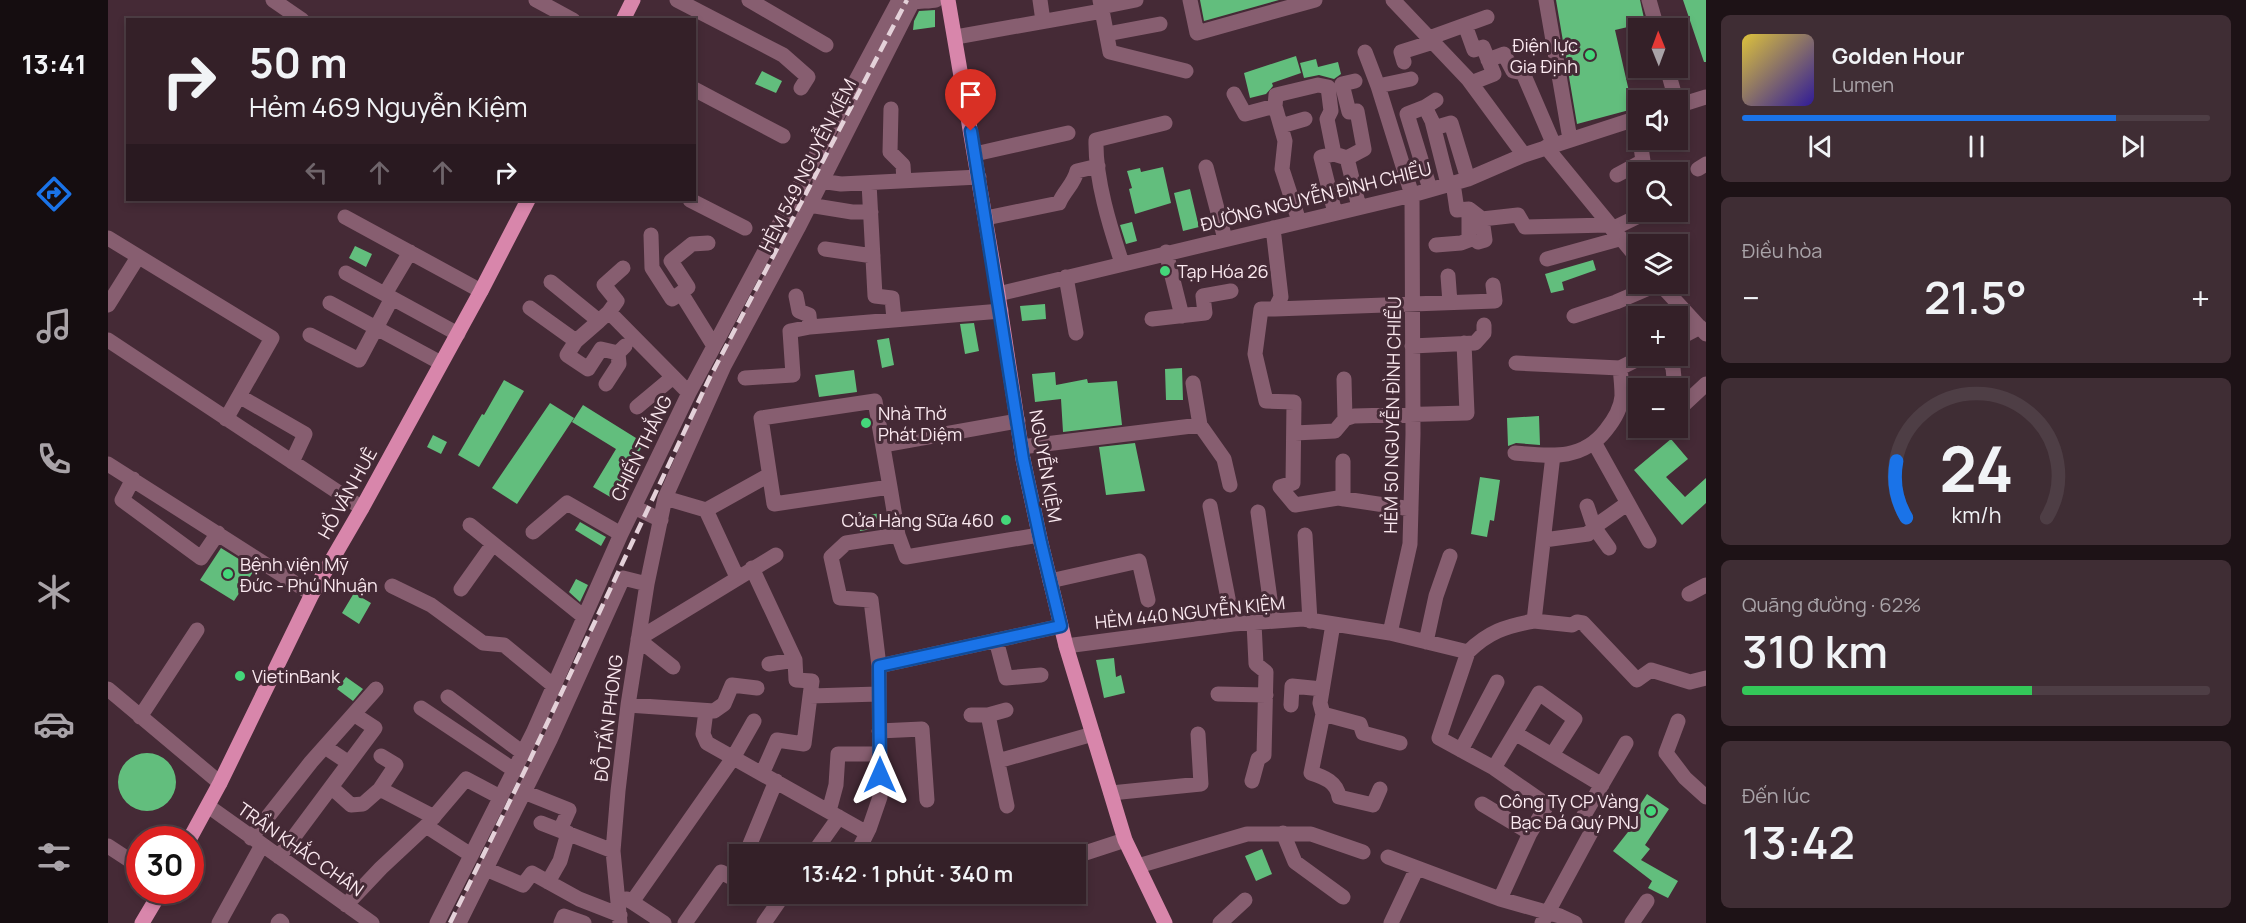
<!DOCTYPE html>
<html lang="vi">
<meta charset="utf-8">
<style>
:root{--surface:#342028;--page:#3f2d34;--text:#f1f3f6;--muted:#a9a3a8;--line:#4e3e45;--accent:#1a73e8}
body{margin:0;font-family:Manrope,sans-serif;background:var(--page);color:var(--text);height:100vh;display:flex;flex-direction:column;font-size:22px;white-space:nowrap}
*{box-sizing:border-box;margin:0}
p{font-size:20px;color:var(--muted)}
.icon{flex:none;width:33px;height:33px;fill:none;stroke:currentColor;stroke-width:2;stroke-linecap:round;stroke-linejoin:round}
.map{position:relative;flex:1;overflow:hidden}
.panel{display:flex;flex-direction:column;gap:15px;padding:15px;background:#1d1216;width:540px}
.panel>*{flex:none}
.banner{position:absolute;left:18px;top:18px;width:570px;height:183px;border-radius:0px;box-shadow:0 3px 9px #0003,0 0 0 2px var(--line);background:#342028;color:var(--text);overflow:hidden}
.needle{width:39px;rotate:359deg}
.fabs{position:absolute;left:1520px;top:18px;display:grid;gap:12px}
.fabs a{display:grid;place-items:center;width:60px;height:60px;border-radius:0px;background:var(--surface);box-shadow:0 3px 9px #0003,0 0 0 2px var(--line);font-size:30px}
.speed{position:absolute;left:18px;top:826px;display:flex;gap:12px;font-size:30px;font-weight:700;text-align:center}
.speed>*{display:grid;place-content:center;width:78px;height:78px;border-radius:50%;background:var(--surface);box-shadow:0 3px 9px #0003,0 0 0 2px var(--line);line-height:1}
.speed .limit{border:9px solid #d22;background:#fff;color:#111}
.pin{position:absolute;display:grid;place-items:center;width:51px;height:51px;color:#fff;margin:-62px -26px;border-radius:50% 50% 50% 0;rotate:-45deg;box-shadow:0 0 6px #0007}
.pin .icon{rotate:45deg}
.me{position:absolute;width:66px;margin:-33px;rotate:0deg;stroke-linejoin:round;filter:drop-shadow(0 0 4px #0008)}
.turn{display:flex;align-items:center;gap:21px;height:126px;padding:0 24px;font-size:27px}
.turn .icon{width:78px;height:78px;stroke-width:2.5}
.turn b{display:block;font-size:42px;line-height:51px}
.lanes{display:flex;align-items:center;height:57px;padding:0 24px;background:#0003;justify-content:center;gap:30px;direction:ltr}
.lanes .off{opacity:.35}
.big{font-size:45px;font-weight:600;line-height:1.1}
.panel .tile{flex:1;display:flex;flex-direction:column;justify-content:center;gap:9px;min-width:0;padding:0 21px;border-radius:9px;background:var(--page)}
.panel .dial{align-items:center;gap:0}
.dial svg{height:156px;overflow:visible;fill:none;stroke:var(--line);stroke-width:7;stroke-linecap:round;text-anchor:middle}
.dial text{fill:var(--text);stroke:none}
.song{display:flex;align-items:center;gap:18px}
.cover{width:72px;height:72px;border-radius:9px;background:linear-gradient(135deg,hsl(50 70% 55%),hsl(250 70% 35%))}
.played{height:6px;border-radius:3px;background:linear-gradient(90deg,var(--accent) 80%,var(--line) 80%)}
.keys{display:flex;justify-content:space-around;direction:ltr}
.heat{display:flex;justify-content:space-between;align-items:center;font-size:33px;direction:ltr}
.charge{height:9px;border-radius:4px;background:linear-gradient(90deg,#34c759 62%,var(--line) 0)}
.trip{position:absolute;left:621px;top:844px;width:357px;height:60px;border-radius:0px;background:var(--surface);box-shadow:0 3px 9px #0003,0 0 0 2px var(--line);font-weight:600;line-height:60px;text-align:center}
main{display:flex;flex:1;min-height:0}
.menu{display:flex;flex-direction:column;width:108px;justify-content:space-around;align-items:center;background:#150d10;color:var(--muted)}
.menu .icon{width:42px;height:42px}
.menu .selected{color:var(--accent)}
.menu b{font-size:27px;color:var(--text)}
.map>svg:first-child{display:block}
.building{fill:#62be7d}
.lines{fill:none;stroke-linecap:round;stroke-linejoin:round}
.minor{stroke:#875e70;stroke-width:15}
.major{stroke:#d886ab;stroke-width:15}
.rail{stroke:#e4d1d9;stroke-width:4.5;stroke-dasharray:12 6;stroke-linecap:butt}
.route-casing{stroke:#114b97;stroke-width:15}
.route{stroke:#1a73e8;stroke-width:10}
.poi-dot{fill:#44d77a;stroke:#452a36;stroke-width:2}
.labels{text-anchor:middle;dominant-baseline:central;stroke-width:6;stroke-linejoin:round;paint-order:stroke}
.poi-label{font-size:18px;fill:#fae8ef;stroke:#452a36;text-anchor:start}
.street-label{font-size:18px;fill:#fae8ef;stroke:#452a36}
</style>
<main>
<nav class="menu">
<b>13:41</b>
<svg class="icon selected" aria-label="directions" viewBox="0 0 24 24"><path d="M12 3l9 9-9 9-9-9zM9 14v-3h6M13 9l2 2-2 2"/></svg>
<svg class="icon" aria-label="music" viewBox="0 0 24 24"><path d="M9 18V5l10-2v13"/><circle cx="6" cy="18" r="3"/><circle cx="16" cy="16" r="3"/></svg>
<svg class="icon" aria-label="phone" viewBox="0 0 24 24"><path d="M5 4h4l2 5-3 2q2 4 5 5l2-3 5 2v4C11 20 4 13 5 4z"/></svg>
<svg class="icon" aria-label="climate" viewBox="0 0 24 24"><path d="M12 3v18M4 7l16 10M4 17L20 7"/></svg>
<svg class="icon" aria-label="car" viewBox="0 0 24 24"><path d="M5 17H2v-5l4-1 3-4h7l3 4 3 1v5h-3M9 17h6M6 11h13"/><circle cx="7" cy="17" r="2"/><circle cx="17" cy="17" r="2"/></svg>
<svg class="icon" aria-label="filters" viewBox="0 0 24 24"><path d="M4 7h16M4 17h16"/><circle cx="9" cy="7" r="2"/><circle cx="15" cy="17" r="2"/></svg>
</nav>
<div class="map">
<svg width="1598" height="923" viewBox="0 0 1598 923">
<rect width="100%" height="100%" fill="#452a36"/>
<path class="building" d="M1092,0H1171L1096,21Z
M1448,0H1532L1537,23L1507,30L1525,109L1469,124Z
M1575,0H1598V62H1596Z
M827,10V27L805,30L806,21L811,11Z
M1188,56L1193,73L1164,83L1165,86L1158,94L1142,98L1136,73Z
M1208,59L1210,67L1230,62L1233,74L1226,79L1211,75L1196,78L1192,63Z
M654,71L674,81L668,93L647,84Z
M1055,167L1063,203L1027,214L1021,189L1024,188L1019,171L1032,168L1033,172Z
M1082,189L1091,227L1075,231L1066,193Z
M1024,222L1029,241L1018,244L1012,225Z
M247,246L264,254L258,267L241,258Z
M1485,260L1488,270L1454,282L1456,290L1443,293L1437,274Z
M937,304L938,319L914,321L912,306Z
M866,323L871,351L857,354L852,324Z
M781,338L786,365L774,368L769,340Z
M1074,368L1075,400H1058L1057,369Z
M746,370L749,392L711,397L707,375Z
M947,372L948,385L979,379L980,383L1009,381L1014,425L955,432L953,399L927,402L924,374Z
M396,380L416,391L371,467L350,455L374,414L376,415Z
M442,403L466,418L409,504L384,488Z
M475,405L536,443L504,498L485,487L508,449L464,422Z
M1431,416L1432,445L1408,443L1400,446L1399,418Z
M325,435L339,442L333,454L319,447Z
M1563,439L1580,459L1558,477L1577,497L1598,478V503L1574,525L1526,470Z
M1027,443L1037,491L998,495L991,447Z
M1372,477L1392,480L1386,521L1382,520L1379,537L1363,534Z
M774,513L776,527L752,531L750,516Z
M472,522L498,537L493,546L467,530Z
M113,548L147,569L126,601L92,580Z
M468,579L480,585L472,602L461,592Z
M246,593L263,603L251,624L234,613Z
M1006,658L1008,677L1013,675L1017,693L996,698L988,660Z
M238,677L255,689L245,701L229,689Z
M10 782a29 29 0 1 1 58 0a29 29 0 1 1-58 0Z
M1539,794L1561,809L1537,845L1542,849L1533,860L1570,881L1560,898L1540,888L1544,881L1505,851L1531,818L1526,814Z
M1154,849L1164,874L1148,881L1137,856Z"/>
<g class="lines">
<path class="minor" d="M165,0L194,20
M428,0L465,20
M569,0L675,55L700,77L693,88
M641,0L718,45
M932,0L935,21
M992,0L1002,52L1078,71
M1082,0L1089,33L1207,0
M1285,0L1360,79L1416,155
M1438,0L1462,139
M1541,0L1549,28
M993,7L1028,0
M1357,25L1366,50L1375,47L1386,74L1363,83
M999,34L1052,24
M848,37L994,11
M1321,38L1379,17
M1257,52L1270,86L1304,195L1305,434L1302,544L1282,633
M1380,60L1396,54L1405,71L1415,73L1446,145
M1296,62L1293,52L1325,42
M1559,68L1568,100
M1270,86L1303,79
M586,89L675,136
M1126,94L1137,114L1167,106
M1569,106L1598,97
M1317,107L1324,121L1340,184
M783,109L782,152L795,165L796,181
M1173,126L1197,119
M1326,128L1343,123L1360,179
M1532,140L1535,161
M1438,147L1530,259
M867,154L960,133
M1226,154L1239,158L1256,149L1249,111L1241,112L1234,84L1247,81
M1226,154L1213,157L1227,213
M1239,158L1251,207
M1098,167L1117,239
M1590,169L1598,164
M1509,175L1535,161L1540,172
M712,181L733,184L871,177
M761,183L767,296L784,298L786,319
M1345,183L1349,210L1361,209L1374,219L1410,215L1417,227L1500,225
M1322,189L1299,114L1317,107L1328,100
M1569,197L1571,196
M582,200L637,228
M701,205L744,212H763
M237,217L373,291
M878,218L951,203C956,191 966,184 969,171L990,166
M1191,221L1174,169L1177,141L1167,106L1168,95L1210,85L1220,87L1223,111L1219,119L1226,154
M1165,228L1173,297L1167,309H1153L1147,354L1158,401L1186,402L1185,483L1172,487L1187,505L1230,498L1303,509
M1504,229L1539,212
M543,235L544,268L564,299L573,293
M0,238L164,338L118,419
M1370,242L1377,240L1374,219
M600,243L584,244L563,261L580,287L573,293L606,346
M1328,245L1353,243L1361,240V209
M717,249L765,256
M1058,252L1074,316
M1439,259L1511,239
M1014,263C1002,227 987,179 988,140L1057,123
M238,273L350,334
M1340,276L1342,303
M958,277L968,333
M443,282L491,321L501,312L581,393
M1552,284L1598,334
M277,294L302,252
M890,294L1304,195L1360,179L1416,155L1530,118
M688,296L691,311L701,315L702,327
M222,303L333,363
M0,305L30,257
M422,308L468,341L491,321
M1167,309L1387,301L1385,285
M501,312L509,301L496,285L515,268
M1466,316L1508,302L1550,284
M1044,319L1097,313L1095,296L1123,291
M202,335L251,360L284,298
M1569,339L1592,327
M0,340L254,508
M468,341L459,355L480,369L493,349L510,353
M1304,346L1367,343L1376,333V325
M1559,356L1565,368L1567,388
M1408,363L1512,368
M637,378L685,375L682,331L702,327L893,311
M1236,379L1237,419
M1085,383L1092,425L1116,459L1122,485
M498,384L511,364L510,353L517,346
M131,396L197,434L184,462
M767,401L782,487L666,504L653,418Z
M529,407L565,377
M1569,411L1598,384
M1187,433L1227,431L1237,419L1246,416L1359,413L1356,343
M1487,444L1541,541
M775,445L910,421
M913,447L1092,425
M1407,453C1442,456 1474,461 1498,430C1506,420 1513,409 1514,396C1514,387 1513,377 1512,368L1536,356
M0,464L204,594
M25,479L14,500L93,558L110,533
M782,487L790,535
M557,498L598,510L629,577
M1235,499V461
M1102,506L1125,624
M1479,506L1486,527L1501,548
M526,507L553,520
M598,510L661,475
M1150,512L1165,621
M362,525L476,617
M425,532L459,503L513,534
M1197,535L1202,621
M1436,540L1480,534L1486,527L1520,503
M644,568L687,660L688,680L704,681L702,696L771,694
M942,581L1031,561L1040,600
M284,586L323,605L375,643L396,645L446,686
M353,589L385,544
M1581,594L1598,585
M1426,621L1464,625L1469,622L1475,623L1529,680L1543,670L1582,682L1598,678
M1225,624L1212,703L1215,714L1203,773C1216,777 1229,782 1231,797L1265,805L1272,789
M888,640L898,678L933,675
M1318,642L1328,596L1342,556
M958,646L1125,624L1195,619L1282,633L1360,652C1380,632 1398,626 1426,621L1445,455
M1360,652L1331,738L1386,768L1439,805L1422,833L1392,899
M661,664L687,660
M771,666L953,626
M565,667L530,639L668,555
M0,689L112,783
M1110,694L1158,695
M340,697L415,753
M520,705L606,711L616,704L624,685L649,688
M1183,705L1184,686L1214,689
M313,708L406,770
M598,711L595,734L599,743L759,833
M1215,714L1252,724L1255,733L1292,743
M863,715H880L898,710
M880,715L899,806
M32,717L89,630
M1570,721L1558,753L1577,778L1598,797
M771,731L814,729L819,800
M1407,733L1494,785
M217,747L241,763
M1353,750L1389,682
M273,756L288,765L272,789L326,817
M890,761L985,734
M1386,768L1431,693L1467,719L1444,755
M654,774L669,740L696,744L702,696
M1144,781L1150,759L1156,755L1158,672L1148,664L1146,623
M223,787L243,805L255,804L272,789
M416,792L461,810L452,830
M1003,793L1093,784L1090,734
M1374,804L1422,833
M100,806L264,923
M721,811L728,785L730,754H772
M433,823L505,851
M318,826L363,855
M1175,833L1187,862L1235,897
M143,838L203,762L268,689
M642,844L668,781
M0,846L32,867
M704,855L731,817
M748,855L761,829L772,797L771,666L763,600L732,598L723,557L738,543L790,535L798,557L931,535
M968,856L1017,840
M171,857L267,728L247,715
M1280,857L1392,899L1452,916L1467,923
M1030,866L1139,834H1203L1255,852
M378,869L415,885L424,873L471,899L512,915
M440,882L452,861L460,833
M510,900L519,899L524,902L625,758L646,721
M524,902L556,923
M238,905L273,868L318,826L358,779L392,797
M111,923L154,845
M170,923L172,921L174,923
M329,923L425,733L513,534L581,393L791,0
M351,923L442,740L515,578L539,584
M453,923L456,916L476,923
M512,923L505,851L510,791L520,705L539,584L557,498L616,366L690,228L804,3C810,0 820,2 828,0
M577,923L613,872L632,882
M656,923L676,894
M1112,923L1137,900
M1283,923L1309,868
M1434,923L1486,827L1475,817L1518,743
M1524,923L1539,901"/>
<path class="major" d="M840,0L890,294L915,459L933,543L958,646L1017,840L1057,923
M515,20L525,0
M81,840L112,783L204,594L254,508L373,291L420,200
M34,923L53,891"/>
<path class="rail" d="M342,923L419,766L602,377L799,0"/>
</g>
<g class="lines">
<defs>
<path id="route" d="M772,775L771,666L953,626L933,543L915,459L863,131"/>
</defs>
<use href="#route" class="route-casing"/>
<use href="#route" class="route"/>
</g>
<g class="poi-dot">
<circle cx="1482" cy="55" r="6"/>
<circle cx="1057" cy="271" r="6"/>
<circle cx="758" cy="423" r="6"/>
<circle cx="898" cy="520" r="6"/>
<circle cx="120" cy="574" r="6"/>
<circle cx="132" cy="676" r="6"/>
<circle cx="1543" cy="811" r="6"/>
</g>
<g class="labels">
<g class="poi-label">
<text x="1470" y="45" text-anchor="end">Điện lực<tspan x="1470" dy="21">Gia Định</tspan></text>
<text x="1069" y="271">Tạp Hóa 26</text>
<text x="770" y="413">Nhà Thờ<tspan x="770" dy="21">Phát Diệm</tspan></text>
<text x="886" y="520" text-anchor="end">Cửa Hàng Sữa 460</text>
<text x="132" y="564">Bệnh viện Mỹ<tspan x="132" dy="21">Đức - Phú Nhuận</tspan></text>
<text x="144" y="676">VietinBank</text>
<text x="1531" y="801" text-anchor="end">Công Ty CP Vàng<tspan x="1531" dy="21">Bạc Đá Quý PNJ</tspan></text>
</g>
<g class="street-label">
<text transform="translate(699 165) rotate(-63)">HẺM 549 NGUYỄN KIỆM</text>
<text transform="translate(1208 196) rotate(-14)">ĐƯỜNG NGUYỄN ĐÌNH CHIỂU</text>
<text transform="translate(1284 415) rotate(-89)">HẺM 50 NGUYỄN ĐÌNH CHIỂU</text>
<text transform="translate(533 448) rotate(-64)">CHIẾN THẮNG</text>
<text transform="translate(938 466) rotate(80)">NGUYỄN KIỆM</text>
<text transform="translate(239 493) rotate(-61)">HỒ VĂN HUÊ</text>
<text transform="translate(1082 612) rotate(-6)">HẺM 440 NGUYỄN KIỆM</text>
<text transform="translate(500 718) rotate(-83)">ĐỖ TẤN PHONG</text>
<text transform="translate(193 849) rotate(35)">TRẦN KHẮC CHÂN</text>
</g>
</g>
</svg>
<div class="fabs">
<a><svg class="needle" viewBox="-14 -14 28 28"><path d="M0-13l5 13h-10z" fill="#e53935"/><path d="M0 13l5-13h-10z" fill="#a9a3a8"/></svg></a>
<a><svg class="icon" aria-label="sound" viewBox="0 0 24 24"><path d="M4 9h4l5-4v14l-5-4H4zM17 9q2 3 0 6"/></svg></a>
<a><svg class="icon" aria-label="search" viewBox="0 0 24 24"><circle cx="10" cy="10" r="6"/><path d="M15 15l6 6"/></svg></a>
<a><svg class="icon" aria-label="layers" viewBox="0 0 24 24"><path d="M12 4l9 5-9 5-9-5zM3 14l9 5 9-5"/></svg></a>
<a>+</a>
<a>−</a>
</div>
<div class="speed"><div class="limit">30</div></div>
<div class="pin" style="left:863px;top:131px;background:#d93025"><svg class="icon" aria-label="arrive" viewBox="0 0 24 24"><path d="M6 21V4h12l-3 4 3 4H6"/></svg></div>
<svg class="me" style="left:772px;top:775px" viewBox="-20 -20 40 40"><path d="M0-17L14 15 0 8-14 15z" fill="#1a73e8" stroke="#fff" stroke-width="4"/></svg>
<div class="trip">13:42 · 1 phút · 340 m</div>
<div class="banner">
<div class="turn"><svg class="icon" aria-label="right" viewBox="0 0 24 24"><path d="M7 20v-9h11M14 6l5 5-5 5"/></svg><div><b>50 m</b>Hẻm 469 Nguyễn Kiệm</div></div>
<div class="lanes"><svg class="icon off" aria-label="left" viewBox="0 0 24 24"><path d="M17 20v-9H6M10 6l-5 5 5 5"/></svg><svg class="icon off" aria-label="ahead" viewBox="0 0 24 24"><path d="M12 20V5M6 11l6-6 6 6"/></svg><svg class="icon off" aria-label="ahead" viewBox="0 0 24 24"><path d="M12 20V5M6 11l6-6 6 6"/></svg><svg class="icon" aria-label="right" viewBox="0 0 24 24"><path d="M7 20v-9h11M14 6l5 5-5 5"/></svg></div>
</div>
</div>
<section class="panel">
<div class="tile">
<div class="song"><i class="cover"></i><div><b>Golden Hour</b><p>Lumen</p></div></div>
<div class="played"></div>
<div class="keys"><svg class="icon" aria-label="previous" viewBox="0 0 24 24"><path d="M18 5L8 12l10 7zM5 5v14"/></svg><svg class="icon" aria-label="pause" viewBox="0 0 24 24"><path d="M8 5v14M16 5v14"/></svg><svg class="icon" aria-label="next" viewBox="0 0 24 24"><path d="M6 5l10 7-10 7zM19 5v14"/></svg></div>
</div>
<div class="tile"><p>Điều hòa</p>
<div class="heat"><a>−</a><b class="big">21.5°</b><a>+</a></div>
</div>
<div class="tile dial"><svg viewBox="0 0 100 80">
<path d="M14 69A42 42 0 1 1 86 69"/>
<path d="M14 69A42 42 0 0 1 9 40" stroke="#1a73e8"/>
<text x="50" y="56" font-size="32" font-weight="700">24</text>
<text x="50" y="72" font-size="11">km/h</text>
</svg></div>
<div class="tile"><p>Quãng đường · 62%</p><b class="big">310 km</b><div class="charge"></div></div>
<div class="tile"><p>Đến lúc</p><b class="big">13:42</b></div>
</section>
</main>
